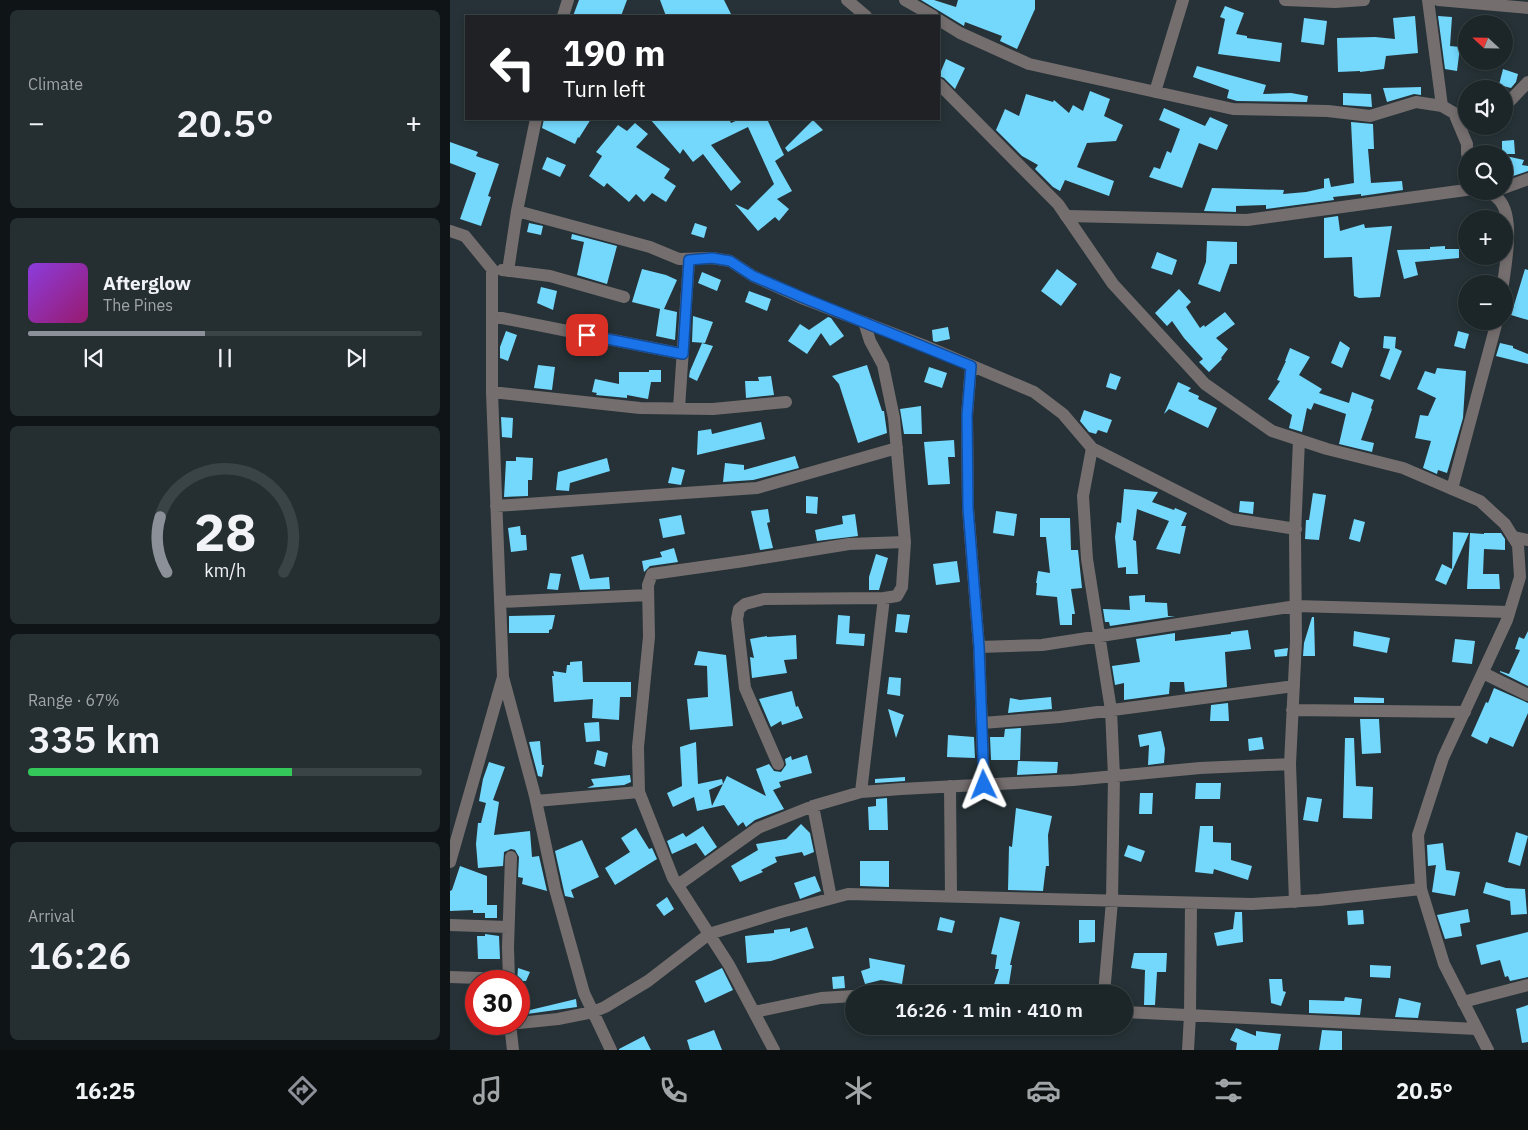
<!DOCTYPE html>
<meta charset="utf-8">
<style>
:root{--surface:#1c2629;--page:#252e31;--text:#f1f3f6;--muted:#a0a5a8;--line:#3a4346;--accent:#8c9099}
body{margin:0;font-family:"IBM Plex Sans",sans-serif;background:var(--page);color:var(--text);height:100vh;display:flex;flex-direction:column;font-size:19px;white-space:nowrap}
*{box-sizing:border-box;margin:0}
p{font-size:16px;color:var(--muted)}
.icon{flex:none;width:28px;height:28px;fill:none;stroke:currentColor;stroke-width:2;stroke-linecap:round;stroke-linejoin:round}
.map{position:relative;flex:1;overflow:hidden}
.details{display:flex;flex-direction:column;gap:10px;padding:10px;background:#0f1517;width:450px}
.details>*{flex:none}
.banner{position:absolute;left:15px;top:15px;width:475px;height:105px;border-radius:0px;box-shadow:0 2px 8px #0003,0 0 0 1px var(--line);background:#202124;color:#fff;overflow:hidden}
.needle{width:32px;rotate:292deg}
.controls{position:absolute;left:1008px;top:15px;display:grid;gap:10px}
.controls a{display:grid;place-items:center;width:55px;height:55px;border-radius:50%;background:var(--surface);box-shadow:0 2px 8px #0003,0 0 0 1px var(--line);font-size:25px}
.speed{position:absolute;left:15px;top:970px;display:flex;gap:10px;font-size:25px;font-weight:700;text-align:center}
.speed>*{display:grid;place-content:center;width:65px;height:65px;border-radius:50%;background:var(--surface);box-shadow:0 2px 8px #0003,0 0 0 1px var(--line);line-height:1}
.speed .limit{border:8px solid #d22;background:#fff;color:#111}
.pin{position:absolute;display:grid;place-items:center;width:42px;height:42px;color:#fff;margin:-21px;border-radius:10px;box-shadow:0 2px 8px #0006}
.me{position:absolute;width:55px;margin:-28px;rotate:358deg;stroke-linejoin:round;filter:drop-shadow(0 0 4px #0008)}
.turn{display:flex;align-items:center;gap:18px;height:105px;padding:0 15px;font-size:22px}
.turn .icon{width:65px;height:65px;stroke-width:2.5}
.turn b{display:block;font-size:35px;line-height:42px}
.big{font-size:38px;font-weight:600;line-height:1.1}
.details .card{flex:1;display:flex;flex-direction:column;justify-content:center;gap:8px;min-width:0;padding:0 18px;border-radius:8px;background:var(--page)}
.details .dial{align-items:center;gap:0}
.dial svg{height:130px;overflow:visible;fill:none;stroke:var(--line);stroke-width:7;stroke-linecap:round;text-anchor:middle}
.dial text{fill:var(--text);stroke:none}
.song{display:flex;align-items:center;gap:15px}
.cover{width:60px;height:60px;border-radius:8px;background:linear-gradient(135deg,hsl(270 70% 55%),hsl(320 70% 35%))}
.played{height:5px;border-radius:2px;background:linear-gradient(90deg,var(--accent) 45%,var(--line) 45%)}
.keys{display:flex;justify-content:space-around;direction:ltr}
.heat{display:flex;justify-content:space-between;align-items:center;font-size:28px;direction:ltr}
.charge{height:8px;border-radius:4px;background:linear-gradient(90deg,#34c759 67%,var(--line) 0)}
.trip{position:absolute;left:395px;top:985px;width:288px;height:50px;border-radius:25px;background:var(--surface);box-shadow:0 2px 8px #0003,0 0 0 1px var(--line);font-weight:600;line-height:50px;text-align:center}
.tabs{display:flex;height:80px;justify-content:space-around;align-items:center;background:#0b0f10;color:var(--muted)}
.tabs .icon{width:35px;height:35px}
.tabs .on{color:var(--accent)}
.tabs b{font-size:22px;color:var(--text)}
main{display:flex;flex:1;min-height:0}
.map>svg:first-child{display:block}
.building{fill:#73d8fc}
.lines{fill:none;stroke-linecap:round;stroke-linejoin:round}
.minor{stroke:#756e6e;stroke-width:12}
.tertiary{stroke:#756e6e;stroke-width:12}
.route-casing{stroke:#114b97;stroke-width:12}
.route{stroke:#1a73e8;stroke-width:9}
</style>
<main>
<section class="details">
<div class="card"><p>Climate</p>
<div class="heat"><a>−</a><b class="big">20.5°</b><a>+</a></div>
</div>
<div class="card">
<div class="song"><i class="cover"></i><div><b>Afterglow</b><p>The Pines</p></div></div>
<div class="played"></div>
<div class="keys"><svg class="icon" aria-label="previous" viewBox="0 0 24 24"><path d="M18 5L8 12l10 7zM5 5v14"/></svg><svg class="icon" aria-label="pause" viewBox="0 0 24 24"><path d="M8 5v14M16 5v14"/></svg><svg class="icon" aria-label="next" viewBox="0 0 24 24"><path d="M6 5l10 7-10 7zM19 5v14"/></svg></div>
</div>
<div class="card dial"><svg viewBox="0 0 100 80">
<path d="M14 69A42 42 0 1 1 86 69"/>
<path d="M14 69A42 42 0 0 1 10 35" stroke="#8c9099"/>
<text x="50" y="56" font-size="32" font-weight="700">28</text>
<text x="50" y="72" font-size="11">km/h</text>
</svg></div>
<div class="card"><p>Range · 67%</p><b class="big">335 km</b><div class="charge"></div></div>
<div class="card"><p>Arrival</p><b class="big">16:26</b></div>
</section>
<div class="map">
<svg width="1078" height="1050" viewBox="0 0 1078 1050">
<rect width="100%" height="100%" fill="#263237"/>
<path class="building" d="M129,0H177L171,16H123Z
M210,0H274L282,16H216Z
M471,0H484L506,7L508,0H585V9L567,49L550,41L552,36L515,22L514,26Z
M775,6L794,13L786,34L797,36V38L832,43L830,62L768,54L775,19L770,17Z
M965,16L968,53L936,56L934,69L910,72V71L888,72L887,38L925,37L945,39L943,18Z
M988,16L1002,17L1000,46L1010,47L1007,71L995,69Z
M854,18L877,21L874,45L851,42Z
M496,59L515,68L505,89L494,78L489,76Z
M747,66L816,85L813,94L841,93L858,96L857,102L787,101L777,98L779,90L743,77Z
M1053,69L1068,74L1066,82L1061,88L1049,85Z
M971,87V95L964,94L937,102L933,88Z
M640,91L660,99L654,116L673,125L666,141L637,143L627,167L664,181L659,196L615,180L610,191L603,187L585,169L588,165L572,156L546,130L555,109L569,116L576,94L603,102L604,100L619,113L623,105L633,111Z
M893,93L921,94L922,107L893,105Z
M714,108L755,126L760,117L778,125L767,150L749,143L732,188L699,177L704,167L710,169L717,151L721,153L730,129L709,120Z
M94,119H141L129,138L128,137L125,144L92,128Z
M200,119H279L281,123L290,119H317L334,155L325,161L342,191L327,199L339,209L329,221L325,217L308,231L285,204L298,210L324,184L298,127L261,145L291,182L281,191L253,154L243,162L233,149L230,154Z
M363,120L373,130L338,152L335,148Z
M901,122L923,124L924,149H918L921,183L952,181L953,190L911,196V194L883,197L884,200L816,209V205L786,206V212L754,211L762,188L834,190L833,194L856,192L874,188V179L879,178L881,187L904,183Z
M185,123L198,134L186,147L220,169L214,178L226,186L216,202L202,193L194,202L186,194L179,202L157,183L154,187L139,176L152,156L146,152L168,125L177,131Z
M1064,140L1065,154H1052V141Z
M0,142L28,152L26,156L49,164L38,196L41,197L31,226L10,219L26,173L0,163Z
M1056,156L1074,160L1072,165L1078,166V171L1054,179Z
M97,157L116,165L110,177L92,169Z
M888,216L890,231L914,224L915,228L942,226L930,297L909,298L904,296L902,257L874,258V218Z
M79,223L93,226L91,235L77,232Z
M245,223L257,227L254,238L241,234Z
M122,234L167,246L157,284L127,275L134,242L121,239Z
M757,241L787,242V264H780L770,292L748,284L756,262Z
M995,246V249H1009V258L965,262L968,275L954,279L947,250L980,249V247Z
M707,252L727,260L722,275L701,268Z
M192,269L216,275L227,280L214,309L227,312L225,340L206,336L210,309L182,302Z
M607,269L627,284L611,306L591,291Z
M1075,269L1078,270V320L1061,315Z
M252,272L271,280L267,291L248,283Z
M91,287L107,291L103,310L87,303Z
M729,289L741,302L736,307L750,328L754,325L755,327L775,312L785,324L766,338L778,349L771,358L772,359L759,372L749,362L753,359L734,338L722,321L717,326L705,313Z
M299,291L321,299L317,311L295,302Z
M243,316L263,322L255,343L242,342Z
M378,317L381,318L394,336L380,346L371,333L357,354L338,341L350,324L359,330Z
M498,327L500,339L486,342L483,341L482,330Z
M56,331L67,335L58,361L50,358V347Z
M1008,331L1019,334L1015,349L1004,346Z
M934,336L946,337L945,348L952,351L940,380L930,376L940,349L933,348Z
M890,341L900,348L892,368L881,363Z
M252,343L263,346L247,381L239,377L240,371Z
M1050,343L1063,346V348L1078,354V364L1046,356Z
M840,348L860,357L849,375L872,389L869,393L899,403L902,392L924,400L921,408L922,409L911,440L924,443L922,452L889,444L896,414L864,403L861,410L857,408L852,432L839,428L842,415L818,399L830,381L827,380L836,361H835Z
M88,365L105,367L102,390L84,388Z
M417,365L432,411H434L437,433L408,443L389,384L382,376Z
M479,367L497,373L492,388L474,382Z
M987,368L1016,371L1013,418L997,473L988,470L987,474L973,468L981,441L965,438L970,415L978,416L986,398L967,389L975,371L985,374Z
M199,370H211V382H201L198,399L177,395V398L146,395L147,393L142,392L145,379L169,384V372H199Z
M660,373L671,377L666,390L656,387Z
M321,376L324,395L296,398L295,381H309L308,377Z
M728,382L741,388L738,391L749,396L748,399L767,408L758,428L719,409L714,414Z
M471,406L472,434H454L450,409Z
M634,410L662,420L657,433L648,430L646,434L639,432L630,421Z
M51,417L63,418L62,438L52,437Z
M311,422L315,439L247,455L248,431L261,429L262,434Z
M504,440L505,457H498L500,484L478,485L474,442Z
M345,456L349,468L303,480L273,482L275,463L294,465V470Z
M66,457L83,458L82,480H78V496L54,497L56,461H66Z
M157,458L160,471L120,483L119,491L106,490L108,472Z
M222,467L235,470L231,485L218,483Z
M674,489L708,492L702,502L724,510L725,508L737,513L731,526H736L730,554L706,549L719,521L687,509L683,540L686,541L688,574H676V567L668,568L665,537L667,522L671,523Z
M863,493L876,495L869,540L855,539L856,520H859Z
M356,496L368,497L367,514L356,513Z
M790,501L804,502L803,514L789,512Z
M318,509L320,522L317,523L323,548L310,550L301,511Z
M546,511L567,514L564,536L543,533Z
M405,514L408,536L367,541L365,530L393,524L392,516Z
M231,515L235,534L213,538L209,519Z
M590,518H620L621,550H628L632,588L621,589L625,614H622V625H610L607,597L586,595L587,583H586L588,571L600,573L596,537H590Z
M904,519L915,522L910,542L899,539Z
M70,526L71,535H76L77,550L61,552L58,528Z
M1003,532L1019,533L996,585L985,580L992,564L1002,569Z
M1020,533L1034,534V533H1051L1055,539V550L1034,549L1033,574H1049L1050,589H1017Z
M224,548L228,562L200,566L194,572L192,561L212,557L210,552Z
M133,554L140,579L159,577L160,589L130,590L121,557Z
M426,554L438,558L429,590H419V577Z
M507,561L510,582L486,585L483,564Z
M100,573L111,574L108,590L97,589Z
M695,595V602L717,603L718,616H725L660,626L659,622H655L653,609L680,610L679,596Z
M447,614L460,615L457,633L445,632Z
M105,615L102,629L99,630V633H59V616Z
M388,615L400,616L399,633L415,634L414,646L386,644Z
M862,617H864L865,656H853L854,643Z
M798,630L801,649L775,652L777,687L735,692L734,682H720L719,694L674,700V683L665,685L662,666L690,662L686,639L725,633V641L781,634V632Z
M904,631L940,638L937,653L903,646Z
M1078,631V686L1050,672V671L1059,674L1070,650L1065,649L1069,637L1074,639Z
M346,635L347,659L334,660L337,673L302,678L300,657L304,658L300,639L317,636V637Z
M1005,639L1025,641L1022,664L1002,662Z
M838,648L837,656L825,657L824,650Z
M248,651L276,655L283,726L240,730L237,699L258,697L257,666L244,665Z
M132,661L133,682H181V697H170L169,720L142,718L143,699L104,702L102,676H104L103,671L116,673L117,665H120V662Z
M439,677L451,678L450,696L437,694Z
M1044,688L1078,703V713L1063,747L1040,737L1037,744L1021,736L1036,702L1038,703Z
M342,691L346,707L348,706L353,718L332,725L331,721L321,727L309,699Z
M601,697L602,709L558,713L560,698L570,700Z
M904,697L934,698V703H904Z
M778,703L779,721H760L761,705Z
M438,709L454,715L446,738Z
M910,719H929L931,753L912,754Z
M149,722L150,741L136,742L134,723Z
M571,728L570,760H541L540,737H554L555,729Z
M711,731L715,749L714,763L698,765L699,745L690,747L688,735Z
M498,735L524,737L525,758L497,757Z
M812,737L814,749L799,751L798,739Z
M895,738H904L906,786L923,787L922,819L893,818Z
M90,741L92,765H94L92,777L88,776L79,742Z
M246,742L248,784L272,779L273,784L259,790L262,806L277,776L316,796L306,769L319,764L324,771L331,772L336,765L335,759L341,756L342,760L357,755L362,773L329,782L331,787L323,790L334,809L305,820L296,827L293,822L288,826L274,805L247,811L244,797L223,807L217,793L232,786L230,747Z
M147,750L158,753L155,767L144,764Z
M568,761L608,762L607,773L567,775Z
M39,762L55,767L43,800L49,802L44,835L80,831L82,857L89,856L97,891L72,884L73,878L68,877L69,857L65,850L61,849L54,852L53,866L28,868L26,844L28,823H31L36,803L29,801L33,779Z
M180,775L181,782L174,785L137,788L144,785L141,779Z
M455,777V781L425,783V779Z
M746,783H771L770,799H745Z
M690,793H703L702,814H689Z
M857,797L872,799L868,822L853,820Z
M437,798L438,830H419L418,807L426,806V799Z
M566,808L602,816L598,835L599,866H596L593,891L558,890L559,846L562,847Z
M351,824L360,833L364,852L354,856L352,852L325,857L327,862L311,870L313,872L290,882L281,866L308,850L306,844L336,839Z
M253,826L267,847L255,856L246,843L222,854L217,841L233,833L236,837Z
M750,826H763V842L781,843V860L802,866L798,880L764,869L763,874L745,872Z
M186,828L199,849L202,848L207,859L165,885L155,868L180,852L171,838Z
M1066,832L1078,836L1070,866L1058,862Z
M132,840L149,877L121,890L124,898L115,896L105,851Z
M993,843L996,870L1010,872L1005,896L982,892L986,865L978,866L977,845Z
M678,845L695,851L691,862L674,856Z
M410,861H439V887L410,886Z
M10,866L37,876V905H47V918H35V913H23V910L0,911V891L2,890Z
M365,876L371,891L350,899L344,883Z
M1036,882L1056,888L1075,889L1077,914L1061,915L1060,901L1033,893Z
M217,897L224,909L214,916L206,905Z
M1018,909L1020,922L1010,924L1012,936L995,939L987,915Z
M913,910L914,924L898,925L897,911Z
M785,912H792L793,942L767,946L764,933L783,929Z
M490,917L505,921L502,933L487,930Z
M550,917L570,922L560,965H562L559,984L583,994H549L542,991L549,969H545L547,955L541,954Z
M629,920H645V942L629,943Z
M357,927L364,948L321,961L297,963L295,936L324,933V930L340,928V932Z
M1078,932V977L1060,981L1058,976L1055,977L1050,960L1031,965L1026,945Z
M35,934L49,936L50,959H28L27,936H35Z
M684,953H717L716,972H707L705,1005H694L695,970L681,968Z
M419,958L455,965L452,984L431,980L415,984L411,971L420,968Z
M920,965L941,966L940,978L920,977Z
M68,968L80,972L76,981H67Z
M272,968L283,990L255,1003L245,981Z
M394,976L395,988L383,989L382,977Z
M819,979H832L833,991L836,992L831,1006L821,1003Z
M895,997L912,999L910,1015L859,1013V1000L894,1001Z
M949,998L971,1003L968,1018L945,1017Z
M126,999L127,1007L77,1014L76,1011Z
M1078,1005V1042L1072,1043L1066,1009Z
M786,1028L806,1036V1031L831,1034L828,1050H786L787,1043L780,1040Z
M264,1030L272,1050H240L237,1040Z
M872,1030L892,1031V1050H869Z
M194,1036L201,1050H169V1049Z"/>
<g class="lines">
<path class="minor" d="M455,0L483,16
M835,0L885,2L914,0
M978,0L992,106
M988,0L1078,8
M113,16L118,0
M489,20L510,33L579,64L783,109L878,111L920,116L966,102L992,106L1004,113L1017,144V154
M705,92L733,0
M1054,107L1078,82
M1054,188L1078,179
M1036,191C1039,193 1043,194 1046,197C1066,211 1056,262 1053,284
M67,211L200,247L229,259L262,258L280,261L303,276L354,299L473,345L584,392L613,414L642,448L782,519L846,529
M616,216L797,220L1016,190
M0,231L15,236L42,269V392L53,677L85,796L105,889L134,993L161,1050
M52,270L100,276L174,297
M58,271L67,211L86,119
M42,316L233,354
M521,366L517,415L518,508L529,647L534,785
M42,392L190,408L263,409L336,402
M229,408L239,260
M642,448L633,496L637,559L661,710L664,776L662,901L654,994
M1002,489L1047,321
M46,506L307,488L447,448
M1063,537L1078,540
M50,602L198,595
M529,647L592,645L846,606L1059,612
M1033,673L1078,695
M842,710L1015,712
M532,723L610,717L844,686
M328,764L295,688L287,619L289,609L295,604L314,599L434,598L447,596L452,587L455,542L444,418L433,365L420,341L414,322
M500,786L501,897
M411,792L434,598
M86,801L189,792
M363,806L381,898
M0,862L53,677
M228,885L308,828L363,806L411,792L451,789L623,780L750,768L840,764
M845,902L840,764L846,641L845,534L849,440
M0,925L58,927
M0,977L59,979
M59,981L58,947L61,857
M433,994H449
M1013,1002L1078,985
M304,1012L371,998L404,996
M674,1012L1027,1029
M69,1023L108,1019L143,1012L155,1007L198,981L259,934L331,912L398,894L802,904L869,900L971,889
M60,1024L63,1050
M324,1050L279,965L223,878L189,792L188,747L199,637L198,585L202,574L294,561L399,544L455,542
M738,1050L740,1015L741,903"/>
<path class="tertiary" d="M397,0L416,16
M489,84L608,204L663,284L755,384L822,431L877,449L953,468L1030,501L1055,524L1068,545L1070,577L1057,620L993,758L968,835L971,889L994,964L1038,1050"/>
</g>
<g class="lines">
<defs>
<path id="route" d="M137,335L233,354L239,260L262,258L280,261L303,276L354,298L521,366L517,415L518,508L529,647L534,785"/>
</defs>
<use href="#route" class="route-casing"/>
<use href="#route" class="route"/>
</g>
</svg>
<div class="controls">
<a><svg class="needle" viewBox="-14 -14 28 28"><path d="M0-13l5 13h-10z" fill="#e53935"/><path d="M0 13l5-13h-10z" fill="#a0a5a8"/></svg></a>
<a><svg class="icon" aria-label="sound" viewBox="0 0 24 24"><path d="M4 9h4l5-4v14l-5-4H4zM17 9q2 3 0 6"/></svg></a>
<a><svg class="icon" aria-label="search" viewBox="0 0 24 24"><circle cx="10" cy="10" r="6"/><path d="M15 15l6 6"/></svg></a>
<a>+</a>
<a>−</a>
</div>
<div class="speed"><div class="limit">30</div></div>
<div class="pin" style="left:137px;top:335px;background:#d93025"><svg class="icon" aria-label="arrive" viewBox="0 0 24 24"><path d="M6 21V4h12l-3 4 3 4H6"/></svg></div>
<svg class="me" style="left:534px;top:785px" viewBox="-20 -20 40 40"><path d="M0-17L14 15 0 8-14 15z" fill="#1a73e8" stroke="#fff" stroke-width="4"/></svg>
<div class="trip">16:26 · 1 min · 410 m</div>
<div class="banner">
<div class="turn"><svg class="icon" aria-label="left" viewBox="0 0 24 24"><path d="M17 20v-9H6M10 6l-5 5 5 5"/></svg><div><b>190 m</b>Turn left</div></div>
</div>
</div>
</main>
<nav class="tabs">
<b>16:25</b>
<svg class="icon on" aria-label="directions" viewBox="0 0 24 24"><path d="M12 3l9 9-9 9-9-9zM9 14v-3h6M13 9l2 2-2 2"/></svg>
<svg class="icon" aria-label="music" viewBox="0 0 24 24"><path d="M9 18V5l10-2v13"/><circle cx="6" cy="18" r="3"/><circle cx="16" cy="16" r="3"/></svg>
<svg class="icon" aria-label="phone" viewBox="0 0 24 24"><path d="M5 4h4l2 5-3 2q2 4 5 5l2-3 5 2v4C11 20 4 13 5 4z"/></svg>
<svg class="icon" aria-label="climate" viewBox="0 0 24 24"><path d="M12 3v18M4 7l16 10M4 17L20 7"/></svg>
<svg class="icon" aria-label="car" viewBox="0 0 24 24"><path d="M5 17H2v-5l4-1 3-4h7l3 4 3 1v5h-3M9 17h6M6 11h13"/><circle cx="7" cy="17" r="2"/><circle cx="17" cy="17" r="2"/></svg>
<svg class="icon" aria-label="filters" viewBox="0 0 24 24"><path d="M4 7h16M4 17h16"/><circle cx="9" cy="7" r="2"/><circle cx="15" cy="17" r="2"/></svg>
<b>20.5°</b>
</nav>
